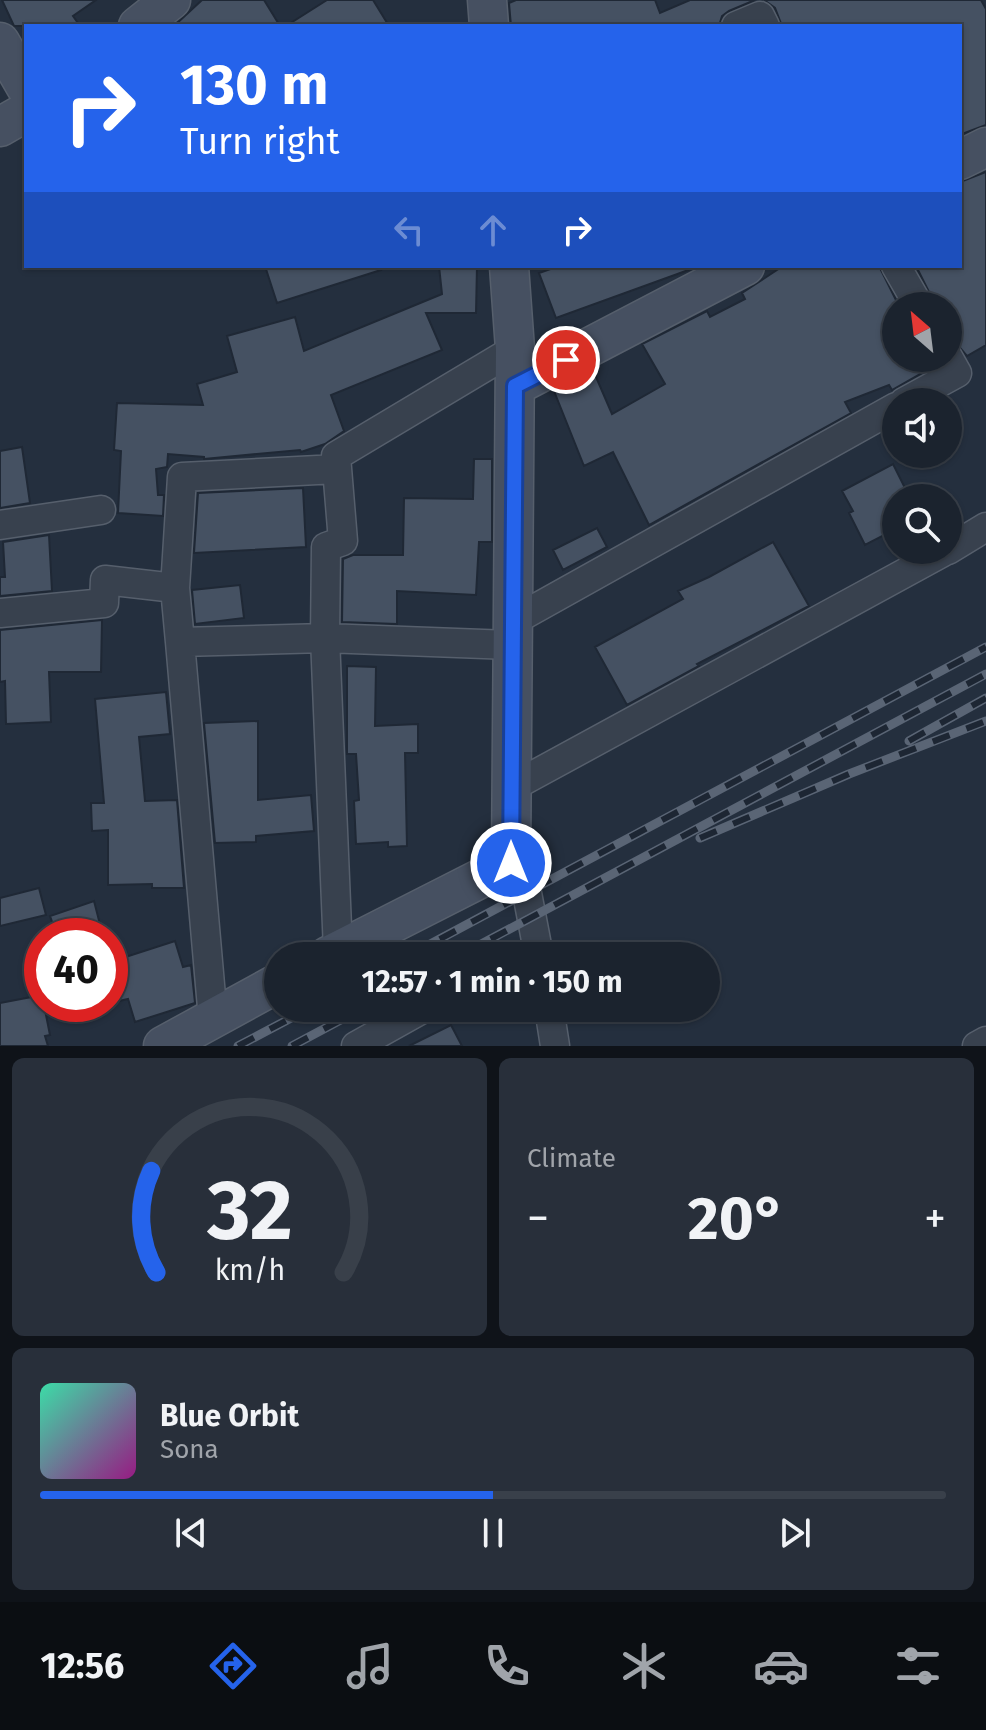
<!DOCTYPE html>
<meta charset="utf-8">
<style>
:root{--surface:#1b232e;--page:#282f3a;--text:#f1f3f6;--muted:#a0a4aa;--line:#39404a;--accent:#2563eb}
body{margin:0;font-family:"Fira Sans",sans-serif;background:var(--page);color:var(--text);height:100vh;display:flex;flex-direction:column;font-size:30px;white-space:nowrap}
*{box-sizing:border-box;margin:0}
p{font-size:26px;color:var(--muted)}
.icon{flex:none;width:44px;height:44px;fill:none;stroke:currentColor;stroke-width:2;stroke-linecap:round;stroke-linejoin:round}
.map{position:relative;height:1046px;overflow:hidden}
.sheet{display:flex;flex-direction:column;gap:12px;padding:12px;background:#0f1319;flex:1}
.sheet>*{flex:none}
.top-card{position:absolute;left:24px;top:24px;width:938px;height:244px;border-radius:0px;box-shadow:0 2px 6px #0004,0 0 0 2px var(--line);background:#2563eb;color:#fff;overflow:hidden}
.needle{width:52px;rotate:332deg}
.fabs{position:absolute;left:882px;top:292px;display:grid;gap:16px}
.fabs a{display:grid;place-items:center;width:80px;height:80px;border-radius:50%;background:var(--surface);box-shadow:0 2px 6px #0004,0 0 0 2px var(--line);font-size:40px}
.speed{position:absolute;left:24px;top:918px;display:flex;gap:16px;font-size:40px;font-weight:700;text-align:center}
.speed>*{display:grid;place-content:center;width:104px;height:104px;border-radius:50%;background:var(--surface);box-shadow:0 2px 6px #0004,0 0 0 2px var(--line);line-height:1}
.speed .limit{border:12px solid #d22;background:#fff;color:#111}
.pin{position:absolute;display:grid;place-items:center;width:68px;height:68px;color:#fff;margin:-34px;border:4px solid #fff;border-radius:50%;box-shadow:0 2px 8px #0007}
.me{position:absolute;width:88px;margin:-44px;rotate:0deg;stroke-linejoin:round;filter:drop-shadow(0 0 6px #0008)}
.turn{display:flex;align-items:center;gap:28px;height:168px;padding:0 24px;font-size:36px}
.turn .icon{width:104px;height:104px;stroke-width:2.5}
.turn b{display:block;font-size:56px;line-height:68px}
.lanes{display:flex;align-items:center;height:76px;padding:0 24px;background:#0003;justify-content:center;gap:40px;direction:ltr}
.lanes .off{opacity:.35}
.big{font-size:60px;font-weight:700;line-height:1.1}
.sheet .widget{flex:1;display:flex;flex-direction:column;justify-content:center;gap:12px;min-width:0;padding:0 28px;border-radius:12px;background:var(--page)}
.sheet .dial{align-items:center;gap:0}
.dial svg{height:208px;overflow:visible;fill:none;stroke:var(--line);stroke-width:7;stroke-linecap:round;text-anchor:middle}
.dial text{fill:var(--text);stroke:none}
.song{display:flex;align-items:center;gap:24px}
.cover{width:96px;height:96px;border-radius:12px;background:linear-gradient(135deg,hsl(160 70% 55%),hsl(310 70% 35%))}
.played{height:8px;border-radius:4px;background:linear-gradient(90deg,var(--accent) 50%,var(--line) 50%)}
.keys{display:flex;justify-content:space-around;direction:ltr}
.heat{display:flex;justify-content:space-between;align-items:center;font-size:44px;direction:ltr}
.sheet .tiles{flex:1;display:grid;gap:12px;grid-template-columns:1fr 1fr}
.widget:last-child{grid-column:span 2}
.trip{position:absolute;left:264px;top:942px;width:456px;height:80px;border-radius:40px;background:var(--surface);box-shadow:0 2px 6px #0004,0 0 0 2px var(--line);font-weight:700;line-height:80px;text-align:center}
.menu{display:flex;height:128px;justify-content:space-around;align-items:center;background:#0b0e12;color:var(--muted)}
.menu .icon{width:56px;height:56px}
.menu .active{color:var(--accent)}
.menu b{font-size:36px;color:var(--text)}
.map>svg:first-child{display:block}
.building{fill:#455162;stroke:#1f2835;stroke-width:2}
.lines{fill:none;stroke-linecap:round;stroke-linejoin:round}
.street-casing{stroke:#565f6c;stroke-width:31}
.secondary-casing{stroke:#565f6c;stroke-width:41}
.street{stroke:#38414e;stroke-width:28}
.secondary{stroke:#465061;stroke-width:38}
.rail-casing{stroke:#5a6575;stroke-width:9}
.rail{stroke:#1d2633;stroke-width:6;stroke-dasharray:18;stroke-linecap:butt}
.route-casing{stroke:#184099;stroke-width:20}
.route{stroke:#2563eb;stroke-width:14}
</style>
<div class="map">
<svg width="986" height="1046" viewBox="0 0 986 1046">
<rect width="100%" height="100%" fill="#242f3e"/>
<path class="building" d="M2,0H96L73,16L80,26H14Z
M202,0H264L280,26H174Z
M327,0H373L389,26H286Z
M516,0H655L660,13L690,0H755L729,11L722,16L719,26H511L509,3Z
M764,0H981L986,9V125L962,134L960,131V26H782L775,8Z
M986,172V345L967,356L948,334V306H936L916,266H960V182Z
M265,266H380L381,270L277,303Z
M439,266H477L476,313H426L442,350L331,395L344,431L325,444L301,452L300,450L204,459V457L168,454L167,467L156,469L158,495H164L163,516L118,513L121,451L114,450L117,403L203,405L197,384L237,372L227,336L295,317L304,351L442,294Z
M559,266H694V268L556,318L539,273Z
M783,266H879L899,306H896V358H931L934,366L892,390L889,385L845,402L851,413L649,525L613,452L584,466L554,391L593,370L612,414L665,384L642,344L707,311L710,317L745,299L742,293Z
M22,447L30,503L0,508V451Z
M474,459H492V542H479L476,595L397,591V624L342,622L343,559L353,555H403L404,498L473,499Z
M893,464L910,498H896V529L865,545L849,513L853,511L842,491Z
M303,488L306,547L194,553L198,493Z
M597,528L607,547L563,570L553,550Z
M49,535L52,591L0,596V577H5L3,542Z
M773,542L809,606L697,664L699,666L627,705L595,647L683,599L678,591L709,577Z
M240,585L244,618L195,624L192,590Z
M102,620L101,672H49L51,722L6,724L5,681L0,682V630Z
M347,666L376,667L375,726L418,724V753H405L407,846L388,847V842L356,844L354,801L359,800L356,754H347Z
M166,692L170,734L139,737L145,801L177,800L184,888H152V884L108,885V830L92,831L91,803H104L95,699Z
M258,721V800L311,795L314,831L256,836V842L215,843L204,723Z
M39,888L46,915L0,926V898Z
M94,901L103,936H57L50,916Z
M175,941L183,967L191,965L195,1003L135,1022L128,999L110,1003V962Z
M42,995L50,1035L45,1036L48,1046H0V1003Z
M451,1025L462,1046H409Z"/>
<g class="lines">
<defs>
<path id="street" d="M736,26L760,16L765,26
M896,266L919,306
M904,402L957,373L948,357
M0,525L101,510
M948,550L986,527
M175,588L182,477L337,469
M0,613L104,603L105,580L175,588L180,642
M513,621L896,407
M512,787L947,550
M511,863L527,893L539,956
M338,951L325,638L326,547L343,541L336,456L515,349
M549,1008L555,1046
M213,1019L180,642L325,638L513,645
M356,1046L424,1008
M977,1046L986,1041"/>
<path id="secondary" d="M487,0L489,26
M138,26L171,0
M0,42L26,87
M0,127L26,112
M960,160L986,147
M515,386L745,266
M328,956L511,863L515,349L509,266
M163,1046L278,983"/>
</defs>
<use href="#street" class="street-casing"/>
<use href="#secondary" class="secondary-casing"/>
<use href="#street" class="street"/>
<use href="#secondary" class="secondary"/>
<defs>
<path id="rail" d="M909,741L986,698
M700,838L849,774L986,721
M408,956L986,647
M459,956L986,674
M238,1046L310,1008
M292,1046L363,1008"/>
</defs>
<use href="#rail" class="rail-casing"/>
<use href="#rail" class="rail"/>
</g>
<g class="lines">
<defs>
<path id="route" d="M511,863L515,386L566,360"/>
</defs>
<use href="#route" class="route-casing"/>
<use href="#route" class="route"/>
</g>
</svg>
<div class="fabs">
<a><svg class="needle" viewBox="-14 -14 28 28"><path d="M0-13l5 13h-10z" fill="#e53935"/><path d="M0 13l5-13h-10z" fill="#a0a4aa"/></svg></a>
<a><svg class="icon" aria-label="sound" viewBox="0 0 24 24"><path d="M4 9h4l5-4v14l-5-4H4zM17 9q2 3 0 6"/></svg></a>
<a><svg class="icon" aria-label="search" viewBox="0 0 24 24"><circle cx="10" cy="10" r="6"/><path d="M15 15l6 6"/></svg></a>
</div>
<div class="speed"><div class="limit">40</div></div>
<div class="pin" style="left:566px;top:360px;background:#d93025"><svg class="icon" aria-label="arrive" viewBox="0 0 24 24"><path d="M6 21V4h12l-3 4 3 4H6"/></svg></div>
<svg class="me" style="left:511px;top:863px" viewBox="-20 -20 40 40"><circle r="17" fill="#2563eb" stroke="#fff" stroke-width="3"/><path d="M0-11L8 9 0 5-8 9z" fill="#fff"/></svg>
<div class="trip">12:57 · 1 min · 150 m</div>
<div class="top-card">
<div class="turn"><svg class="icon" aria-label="right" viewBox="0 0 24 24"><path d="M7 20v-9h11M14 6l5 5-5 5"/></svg><div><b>130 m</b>Turn right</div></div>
<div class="lanes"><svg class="icon off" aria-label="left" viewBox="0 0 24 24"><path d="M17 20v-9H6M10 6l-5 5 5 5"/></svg><svg class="icon off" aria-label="ahead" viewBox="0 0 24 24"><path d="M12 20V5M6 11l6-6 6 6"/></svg><svg class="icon" aria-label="right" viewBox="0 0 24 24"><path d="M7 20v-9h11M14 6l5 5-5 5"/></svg></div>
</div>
</div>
<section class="sheet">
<div class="tiles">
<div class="widget dial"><svg viewBox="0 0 100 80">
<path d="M14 69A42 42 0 1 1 86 69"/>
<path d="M14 69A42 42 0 0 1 12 30" stroke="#2563eb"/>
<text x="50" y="56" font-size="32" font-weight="700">32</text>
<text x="50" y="72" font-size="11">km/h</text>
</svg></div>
<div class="widget"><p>Climate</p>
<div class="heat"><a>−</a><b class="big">20°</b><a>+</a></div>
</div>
<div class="widget">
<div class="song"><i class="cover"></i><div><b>Blue Orbit</b><p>Sona</p></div></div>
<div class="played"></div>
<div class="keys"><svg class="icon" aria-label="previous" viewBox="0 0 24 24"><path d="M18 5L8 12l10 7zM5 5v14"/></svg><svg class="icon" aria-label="pause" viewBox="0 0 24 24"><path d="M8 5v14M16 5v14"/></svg><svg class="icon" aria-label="next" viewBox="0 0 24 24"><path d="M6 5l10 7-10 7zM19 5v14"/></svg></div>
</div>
</div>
</section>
<nav class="menu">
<b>12:56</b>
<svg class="icon active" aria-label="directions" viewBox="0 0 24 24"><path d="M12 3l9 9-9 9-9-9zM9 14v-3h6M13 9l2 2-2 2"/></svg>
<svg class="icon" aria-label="music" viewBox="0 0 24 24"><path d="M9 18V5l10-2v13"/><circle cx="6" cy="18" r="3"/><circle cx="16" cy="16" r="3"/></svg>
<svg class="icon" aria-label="phone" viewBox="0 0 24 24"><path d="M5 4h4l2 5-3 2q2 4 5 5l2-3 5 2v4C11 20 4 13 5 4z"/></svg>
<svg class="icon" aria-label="climate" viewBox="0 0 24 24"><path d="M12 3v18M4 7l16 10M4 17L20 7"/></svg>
<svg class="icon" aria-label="car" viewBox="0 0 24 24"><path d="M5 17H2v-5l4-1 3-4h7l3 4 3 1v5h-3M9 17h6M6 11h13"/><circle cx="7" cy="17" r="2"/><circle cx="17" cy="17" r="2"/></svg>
<svg class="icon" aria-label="filters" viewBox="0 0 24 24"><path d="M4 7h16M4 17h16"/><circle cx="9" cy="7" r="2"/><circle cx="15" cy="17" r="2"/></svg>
</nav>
